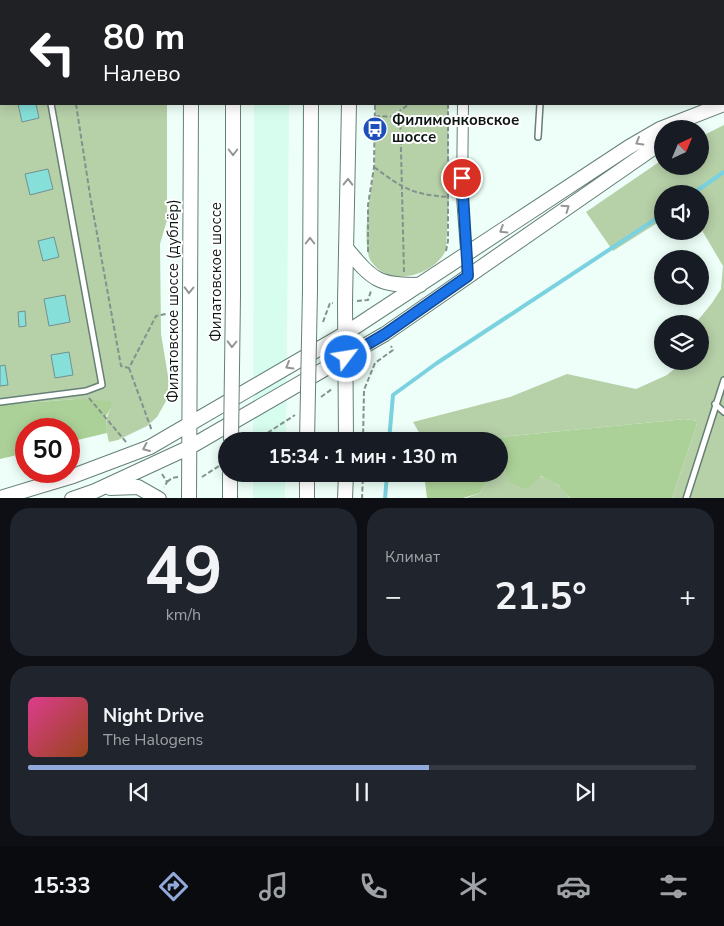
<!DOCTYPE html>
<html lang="ru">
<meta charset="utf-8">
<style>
:root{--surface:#171b24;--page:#20242c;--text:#f1f3f6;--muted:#9ea1a6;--line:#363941;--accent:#92a9db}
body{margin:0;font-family:"Nunito Sans",sans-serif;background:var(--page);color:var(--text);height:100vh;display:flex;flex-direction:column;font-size:19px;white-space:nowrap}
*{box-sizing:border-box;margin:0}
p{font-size:16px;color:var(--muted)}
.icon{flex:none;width:28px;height:28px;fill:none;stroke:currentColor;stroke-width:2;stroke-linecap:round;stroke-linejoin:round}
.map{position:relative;height:498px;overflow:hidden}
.side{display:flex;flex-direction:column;gap:10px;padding:10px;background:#0d0f14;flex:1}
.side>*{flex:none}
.banner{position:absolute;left:0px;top:0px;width:725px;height:105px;box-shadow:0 2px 12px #0003;background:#202124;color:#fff;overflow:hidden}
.needle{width:32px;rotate:44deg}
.controls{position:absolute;left:654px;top:120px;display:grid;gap:10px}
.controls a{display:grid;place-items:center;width:55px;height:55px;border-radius:50%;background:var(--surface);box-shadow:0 2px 12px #0003;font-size:25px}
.speed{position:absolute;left:15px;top:418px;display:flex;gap:10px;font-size:25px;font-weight:700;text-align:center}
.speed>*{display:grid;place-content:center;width:65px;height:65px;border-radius:50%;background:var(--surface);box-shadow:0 2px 12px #0003;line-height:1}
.speed .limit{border:8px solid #d22;background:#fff;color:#111}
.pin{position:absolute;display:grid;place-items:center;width:42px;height:42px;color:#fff;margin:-21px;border:2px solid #fff;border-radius:50%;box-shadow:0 1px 5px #0007}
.me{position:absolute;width:55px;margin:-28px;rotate:59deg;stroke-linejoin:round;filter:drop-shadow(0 0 4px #0008)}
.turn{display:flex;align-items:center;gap:18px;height:105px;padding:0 20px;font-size:22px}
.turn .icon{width:65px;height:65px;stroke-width:2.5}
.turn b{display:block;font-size:35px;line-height:42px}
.big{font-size:38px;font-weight:700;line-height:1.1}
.side .card{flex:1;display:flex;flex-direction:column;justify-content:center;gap:8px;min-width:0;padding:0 18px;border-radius:20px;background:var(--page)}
.side .dial{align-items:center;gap:0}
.dial b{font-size:65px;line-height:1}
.song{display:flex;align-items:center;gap:15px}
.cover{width:60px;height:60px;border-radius:8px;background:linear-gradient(135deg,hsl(330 70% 55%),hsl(20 70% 35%))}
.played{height:5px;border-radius:2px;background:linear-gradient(90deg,var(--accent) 60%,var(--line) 60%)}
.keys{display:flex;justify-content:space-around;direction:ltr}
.heat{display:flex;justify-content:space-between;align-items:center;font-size:28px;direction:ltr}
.side .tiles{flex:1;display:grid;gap:10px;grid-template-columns:1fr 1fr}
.card:last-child{grid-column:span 2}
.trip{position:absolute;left:218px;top:432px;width:290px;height:50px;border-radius:25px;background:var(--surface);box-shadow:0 2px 12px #0003;font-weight:700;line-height:50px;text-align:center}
.dock{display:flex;height:80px;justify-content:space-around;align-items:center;background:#090b0e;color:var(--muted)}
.dock .icon{width:35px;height:35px}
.dock .active{color:var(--accent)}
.dock b{font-size:22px;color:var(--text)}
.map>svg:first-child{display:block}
.built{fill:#d7fdef}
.green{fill:#b6d0a8}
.forest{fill:#acd198}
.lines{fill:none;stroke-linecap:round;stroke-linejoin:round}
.stream{stroke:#7ad1df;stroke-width:4}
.building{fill:#86dfd9;stroke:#73918e}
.lane-casing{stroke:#658076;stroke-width:8}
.street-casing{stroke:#658076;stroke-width:12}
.secondary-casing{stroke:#658076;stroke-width:16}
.path{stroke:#84928d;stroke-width:2;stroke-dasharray:5 2.5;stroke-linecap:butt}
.lane{stroke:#fff;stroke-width:5}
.street{stroke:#fff;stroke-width:10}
.secondary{stroke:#fff;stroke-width:14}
.secondary-bridge-casing{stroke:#658076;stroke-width:16;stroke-linecap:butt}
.secondary-bridge{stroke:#fff;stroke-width:14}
.oneway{stroke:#929695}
.route-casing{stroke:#114b97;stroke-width:12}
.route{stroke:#1a73e8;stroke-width:9}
.labels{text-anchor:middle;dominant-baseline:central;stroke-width:4;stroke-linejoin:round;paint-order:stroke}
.poi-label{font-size:15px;font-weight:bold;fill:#0c1613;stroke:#fff;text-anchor:start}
.street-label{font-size:15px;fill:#0c1613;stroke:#fff}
</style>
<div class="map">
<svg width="724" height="499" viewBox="0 0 724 499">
<rect width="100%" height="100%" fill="#edfff8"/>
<path class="built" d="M254,104H289L286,441H253Z
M253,474H285V498H253Z"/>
<path class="green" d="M0,0H166L1,1V104H167V220L160,244L161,334L169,382L166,401L157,417L147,426L118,440L109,442C106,430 104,419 111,408L76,399L0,405Z
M375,104H448L449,197L446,250C435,274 394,287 375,266C372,262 370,261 369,257C362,233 371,193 374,169C376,148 375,125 375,104Z
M724,125V498H672L698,421L685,419L459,441H424L413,422L510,397L567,374L636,389L667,375L684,361H700V324H695L712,303L721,289L723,266L700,227V194H662V220L613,251L586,212L662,160V166H700V137Z
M504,467C526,472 558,476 570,499H463L480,493L489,477L499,474V470Z"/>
<path class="forest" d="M76,399L111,401V408L106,416L107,433L69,442V429H26V453L0,459V405Z
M685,419L698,421L672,498H570L558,485L541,476L527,489L510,483L504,467L499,470V441H459Z
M424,474H494L489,477L480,493L463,498H427Z"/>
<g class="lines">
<path class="stream" d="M692,194L724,172
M389,441L393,395L437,363L662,215
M385,499L387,474"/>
</g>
<path class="building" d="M0,0H14V1H1L0,11Z
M18,104H36L39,118L22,122Z
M48,169L53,189L30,195L25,174Z
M54,237L59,257L43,261L38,241Z
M65,295L70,322L49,326L44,299Z
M25,311L26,326L19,327L18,312Z
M69,352L73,375L55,378L51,355Z
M5,365L8,385L0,386V366Z"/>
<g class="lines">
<defs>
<path id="lane" d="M33,0V1
M693,0V1
M542,1V0
M724,29V28
M538,137L540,104
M0,402L86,391L102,385L51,104
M715,404L724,412
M686,499L724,380"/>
<path id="street" d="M464,1V0
M463,104L462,197L468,276"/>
<path id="secondary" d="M192,1V0
M233,1V0
M311,1V0
M351,1V0
M346,248C373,280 377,285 420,285
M310,290L311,104
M233,295V104
M346,441L345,302L349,104
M110,488L138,487L159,499
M0,498L73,476L150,447L346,333L629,147L660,129L724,104
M72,499L95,491L190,447L385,334L662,142
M189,499L191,104
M230,499V474
M307,499V474
M345,499L346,474"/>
</defs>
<use href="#lane" class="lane-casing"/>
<use href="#street" class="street-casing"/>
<use href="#secondary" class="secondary-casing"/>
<path class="path" d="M60,0V1
M625,0V1
M681,0V1
M76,104L90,195L121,366L129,368L156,316L166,314
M375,116L400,117
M374,167C404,189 411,194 448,197
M446,251L448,241V104
M368,252V205L374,167L375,104
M404,272L400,111L409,104
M357,301L368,300L371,291
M323,322L330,303H333
M129,368L152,431
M321,397L332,389
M89,398L126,442
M255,441L295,415
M363,441L364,390L375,363L393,350L391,346
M162,474L167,482L164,487
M202,477L219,466
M167,482L172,478L178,477
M362,499L363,474"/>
<use href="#lane" class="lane"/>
<use href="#street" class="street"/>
<use href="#secondary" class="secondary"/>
<defs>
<path id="secondary-bridge" d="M231,441L233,295
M307,441L310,290"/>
</defs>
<use href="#secondary-bridge" class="secondary-bridge-casing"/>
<use href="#secondary-bridge" class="secondary-bridge"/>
</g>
<defs><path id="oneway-chevron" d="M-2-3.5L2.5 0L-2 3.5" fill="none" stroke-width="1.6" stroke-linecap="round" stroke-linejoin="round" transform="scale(1.25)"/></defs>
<g class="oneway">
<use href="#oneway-chevron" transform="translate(639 142) rotate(150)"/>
<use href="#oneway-chevron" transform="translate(233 152) rotate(90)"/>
<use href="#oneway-chevron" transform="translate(348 182) rotate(-89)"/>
<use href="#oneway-chevron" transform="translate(566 208) rotate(-35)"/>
<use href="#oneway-chevron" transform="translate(503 230) rotate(148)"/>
<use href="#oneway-chevron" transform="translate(310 241) rotate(-90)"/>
<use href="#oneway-chevron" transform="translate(189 290) rotate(91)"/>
<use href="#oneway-chevron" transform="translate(232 344) rotate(91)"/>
<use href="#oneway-chevron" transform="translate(289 366) rotate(150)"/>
<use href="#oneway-chevron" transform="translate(146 448) rotate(156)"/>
</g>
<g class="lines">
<defs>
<path id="route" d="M346,357L385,334L468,276L462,178"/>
</defs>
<use href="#route" class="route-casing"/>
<use href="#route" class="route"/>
</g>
<defs>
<symbol id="bus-disc" viewBox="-11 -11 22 22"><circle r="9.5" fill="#1d4ebb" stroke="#fff"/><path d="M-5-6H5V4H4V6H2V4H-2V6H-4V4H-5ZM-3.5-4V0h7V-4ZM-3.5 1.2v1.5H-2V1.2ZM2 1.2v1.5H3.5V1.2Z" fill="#fff"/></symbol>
</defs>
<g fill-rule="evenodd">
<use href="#bus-disc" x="361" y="115" width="28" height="28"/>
</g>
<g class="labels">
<g class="poi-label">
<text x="392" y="120">Филимонковское<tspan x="392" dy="17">шоссе</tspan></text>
</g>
<g class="street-label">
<text transform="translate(216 272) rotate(-90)">Филатовское шоссе</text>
<text transform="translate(173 301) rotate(-90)">Филатовское шоссе (дублёр)</text>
</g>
</g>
</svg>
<div class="controls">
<a><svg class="needle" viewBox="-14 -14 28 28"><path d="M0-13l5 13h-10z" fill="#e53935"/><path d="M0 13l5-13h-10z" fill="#9ea1a6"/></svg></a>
<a><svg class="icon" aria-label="sound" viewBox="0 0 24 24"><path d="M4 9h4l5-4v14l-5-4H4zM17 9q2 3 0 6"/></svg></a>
<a><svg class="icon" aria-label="search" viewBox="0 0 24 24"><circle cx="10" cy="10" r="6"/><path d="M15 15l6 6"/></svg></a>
<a><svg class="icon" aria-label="layers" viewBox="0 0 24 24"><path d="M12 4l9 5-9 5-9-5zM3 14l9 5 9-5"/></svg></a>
</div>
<div class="speed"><div class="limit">50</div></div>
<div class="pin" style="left:462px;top:178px;background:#d93025"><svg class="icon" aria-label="arrive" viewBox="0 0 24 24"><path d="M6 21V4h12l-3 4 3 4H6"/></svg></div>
<svg class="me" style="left:346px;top:357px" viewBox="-20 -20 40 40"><circle r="17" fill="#1a73e8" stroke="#fff" stroke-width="3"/><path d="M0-11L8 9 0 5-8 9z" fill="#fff"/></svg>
<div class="trip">15:34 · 1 мин · 130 m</div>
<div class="banner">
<div class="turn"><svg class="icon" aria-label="left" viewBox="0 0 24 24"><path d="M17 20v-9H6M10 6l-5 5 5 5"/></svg><div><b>80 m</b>Налево</div></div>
</div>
</div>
<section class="side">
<div class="tiles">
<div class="card dial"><b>49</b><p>km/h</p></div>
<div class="card"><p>Климат</p>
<div class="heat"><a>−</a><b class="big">21.5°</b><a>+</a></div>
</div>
<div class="card">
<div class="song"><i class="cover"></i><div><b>Night Drive</b><p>The Halogens</p></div></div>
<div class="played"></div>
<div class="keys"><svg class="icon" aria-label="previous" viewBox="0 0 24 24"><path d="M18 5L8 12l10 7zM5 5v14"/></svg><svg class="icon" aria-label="pause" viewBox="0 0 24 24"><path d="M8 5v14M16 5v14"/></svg><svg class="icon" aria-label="next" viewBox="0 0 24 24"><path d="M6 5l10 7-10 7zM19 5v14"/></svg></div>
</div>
</div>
</section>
<nav class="dock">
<b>15:33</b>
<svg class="icon active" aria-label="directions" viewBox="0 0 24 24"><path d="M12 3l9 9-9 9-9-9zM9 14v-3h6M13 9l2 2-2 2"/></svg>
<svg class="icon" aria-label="music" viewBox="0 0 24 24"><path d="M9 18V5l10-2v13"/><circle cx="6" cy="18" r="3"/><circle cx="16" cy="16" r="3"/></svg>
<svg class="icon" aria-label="phone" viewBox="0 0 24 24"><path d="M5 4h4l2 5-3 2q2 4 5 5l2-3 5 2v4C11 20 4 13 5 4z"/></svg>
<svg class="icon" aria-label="climate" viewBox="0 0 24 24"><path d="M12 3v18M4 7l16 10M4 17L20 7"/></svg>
<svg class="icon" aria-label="car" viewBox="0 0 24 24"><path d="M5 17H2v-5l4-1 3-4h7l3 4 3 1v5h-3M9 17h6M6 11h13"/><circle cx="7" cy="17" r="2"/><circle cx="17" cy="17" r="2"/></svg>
<svg class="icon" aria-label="filters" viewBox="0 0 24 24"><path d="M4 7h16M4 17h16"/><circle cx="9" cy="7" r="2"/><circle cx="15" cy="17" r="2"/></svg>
</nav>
